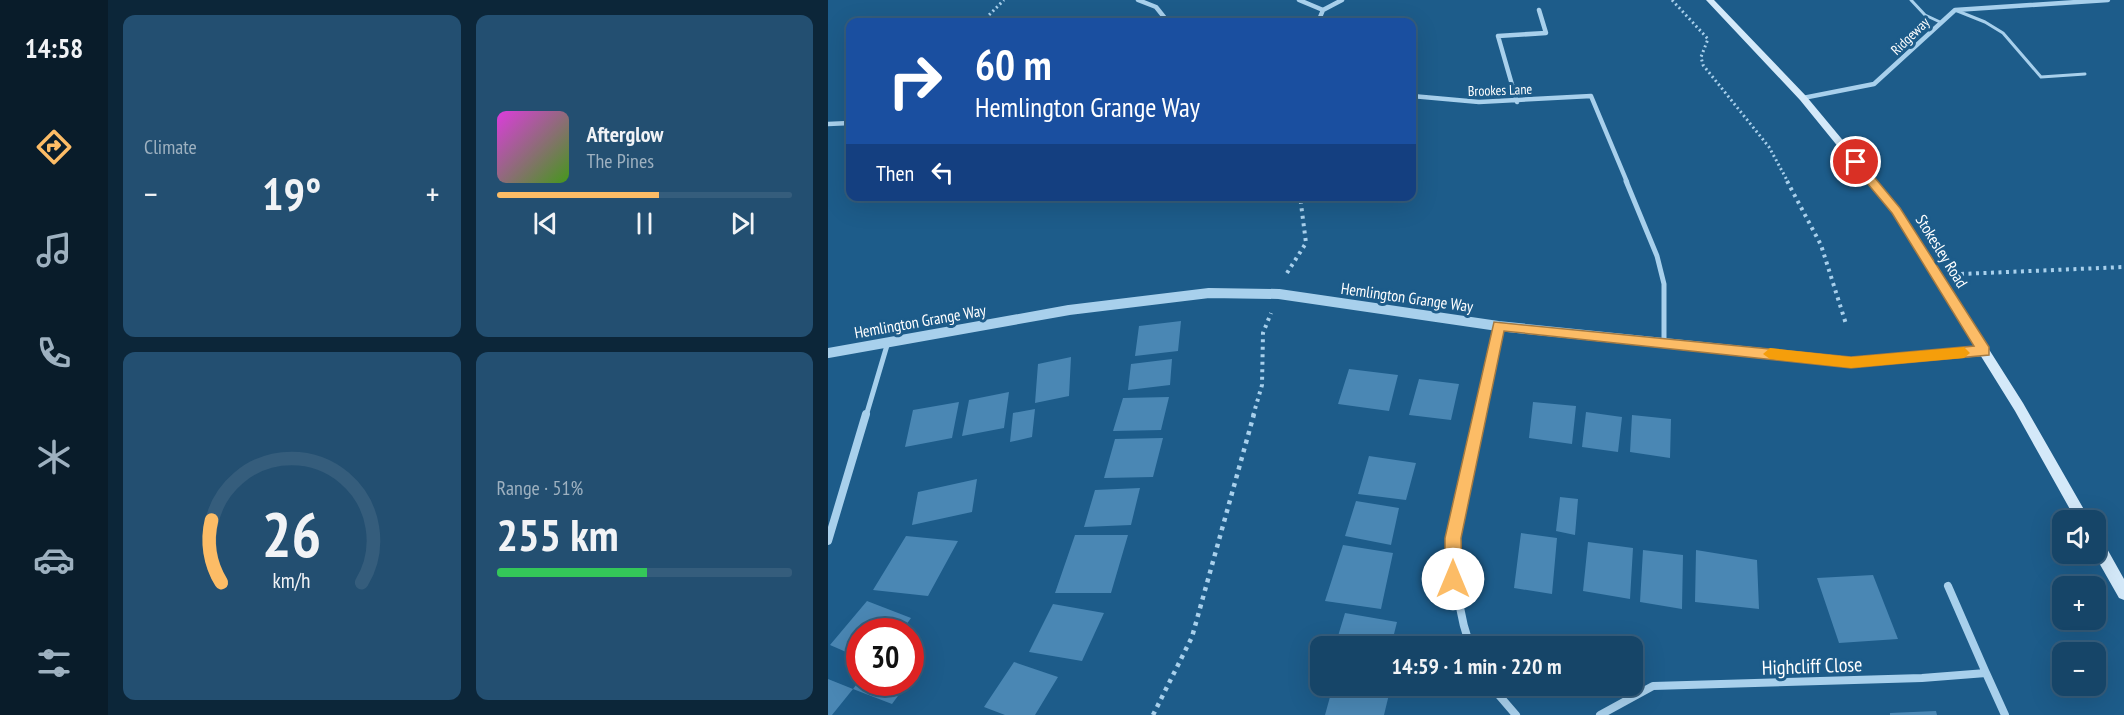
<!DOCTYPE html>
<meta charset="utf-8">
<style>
:root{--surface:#164568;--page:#234f71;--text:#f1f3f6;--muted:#9eb1c0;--line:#355d7c;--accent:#fcbc66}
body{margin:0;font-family:"PT Sans Narrow",sans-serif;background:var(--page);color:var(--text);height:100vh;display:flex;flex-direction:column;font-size:22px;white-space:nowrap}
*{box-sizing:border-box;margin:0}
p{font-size:20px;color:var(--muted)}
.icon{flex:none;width:33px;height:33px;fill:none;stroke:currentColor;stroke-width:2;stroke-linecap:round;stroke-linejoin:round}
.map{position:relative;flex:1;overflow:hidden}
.sheet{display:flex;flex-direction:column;gap:15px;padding:15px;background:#0c2639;width:720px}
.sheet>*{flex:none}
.banner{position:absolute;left:18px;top:18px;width:570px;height:183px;border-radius:12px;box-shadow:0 6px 24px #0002,0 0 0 2px var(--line);background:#1a4fa0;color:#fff;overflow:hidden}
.controls{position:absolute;left:1224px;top:510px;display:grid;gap:12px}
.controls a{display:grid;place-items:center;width:54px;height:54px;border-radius:12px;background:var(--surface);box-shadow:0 6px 24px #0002,0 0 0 2px var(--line);font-size:30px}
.speed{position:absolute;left:18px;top:618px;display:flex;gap:12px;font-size:30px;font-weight:700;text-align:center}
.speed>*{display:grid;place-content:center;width:78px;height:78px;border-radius:50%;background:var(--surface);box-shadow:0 6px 24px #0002,0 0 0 2px var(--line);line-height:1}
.speed .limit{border:9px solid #d22;background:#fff;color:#111}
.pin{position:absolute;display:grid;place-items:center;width:51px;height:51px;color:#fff;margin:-26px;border:3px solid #fff;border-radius:50%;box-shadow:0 2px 6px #0007}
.me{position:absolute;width:66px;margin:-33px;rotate:0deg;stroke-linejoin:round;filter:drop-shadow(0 0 4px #0008)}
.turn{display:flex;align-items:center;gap:21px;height:126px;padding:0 30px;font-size:27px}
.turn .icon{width:78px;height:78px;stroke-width:2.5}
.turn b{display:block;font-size:42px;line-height:51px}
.then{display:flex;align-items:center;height:57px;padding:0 30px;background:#0003;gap:12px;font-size:22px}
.big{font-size:45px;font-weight:800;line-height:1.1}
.sheet .tile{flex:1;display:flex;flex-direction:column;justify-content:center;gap:9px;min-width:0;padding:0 21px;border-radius:12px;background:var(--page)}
.sheet .dial{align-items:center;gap:0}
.dial svg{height:156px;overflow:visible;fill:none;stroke:var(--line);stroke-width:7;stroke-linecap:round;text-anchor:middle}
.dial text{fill:var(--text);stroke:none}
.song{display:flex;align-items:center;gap:18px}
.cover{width:72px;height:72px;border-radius:9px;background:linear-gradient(135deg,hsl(300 70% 55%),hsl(100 70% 35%))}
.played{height:6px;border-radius:3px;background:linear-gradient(90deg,var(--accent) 55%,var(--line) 55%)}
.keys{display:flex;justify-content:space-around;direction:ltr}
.heat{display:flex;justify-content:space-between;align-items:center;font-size:33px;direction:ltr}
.charge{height:9px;border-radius:4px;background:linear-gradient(90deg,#34c759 51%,var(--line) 0)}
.sheet .tiles{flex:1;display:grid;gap:15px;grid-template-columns:repeat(2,1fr)}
.trip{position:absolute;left:482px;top:636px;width:333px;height:60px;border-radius:12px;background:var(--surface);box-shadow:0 6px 24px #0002,0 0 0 2px var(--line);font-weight:800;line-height:60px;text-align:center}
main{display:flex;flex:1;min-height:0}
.tab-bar{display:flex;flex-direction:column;width:108px;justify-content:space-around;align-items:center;background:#091c2a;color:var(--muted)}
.tab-bar .icon{width:42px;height:42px}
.tab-bar .current{color:var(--accent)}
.tab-bar b{font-size:27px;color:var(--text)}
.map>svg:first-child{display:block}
.building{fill:#4a87b4}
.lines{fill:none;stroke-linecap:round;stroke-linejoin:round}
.path-far2{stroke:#a8d0ec;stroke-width:3;stroke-dasharray:2 3;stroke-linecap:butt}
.path-far1{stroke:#a8d0ec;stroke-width:4;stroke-dasharray:3 4.5;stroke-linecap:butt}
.path{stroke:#a8d0ec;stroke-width:4.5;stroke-dasharray:4 5;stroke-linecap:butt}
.service{stroke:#a8d0ec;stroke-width:3}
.minor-far2{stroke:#a8d0ec;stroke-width:4.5}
.minor-far1{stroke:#a8d0ec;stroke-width:5}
.minor{stroke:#a8d0ec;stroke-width:8}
.tertiary{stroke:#a8d0ec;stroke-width:10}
.secondary{fill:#d4e9f9;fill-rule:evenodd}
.route{fill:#fcbc66;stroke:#a47a42;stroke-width:1.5}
.slow{fill:#f59e0b}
.labels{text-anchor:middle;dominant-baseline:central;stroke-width:6;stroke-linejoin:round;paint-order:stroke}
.far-street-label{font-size:14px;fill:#fff;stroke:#1d5c8a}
.street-label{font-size:16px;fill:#fff;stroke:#1d5c8a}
.near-street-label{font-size:20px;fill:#fff;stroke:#1d5c8a}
</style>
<main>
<nav class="tab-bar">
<b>14:58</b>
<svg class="icon current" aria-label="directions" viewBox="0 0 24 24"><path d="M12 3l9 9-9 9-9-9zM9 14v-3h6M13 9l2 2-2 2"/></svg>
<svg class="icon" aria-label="music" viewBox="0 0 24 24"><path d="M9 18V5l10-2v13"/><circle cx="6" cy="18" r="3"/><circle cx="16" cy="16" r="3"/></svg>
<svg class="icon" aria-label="phone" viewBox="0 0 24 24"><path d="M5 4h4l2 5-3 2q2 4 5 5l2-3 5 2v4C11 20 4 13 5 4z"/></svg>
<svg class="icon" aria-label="climate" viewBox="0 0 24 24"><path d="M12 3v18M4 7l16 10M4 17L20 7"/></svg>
<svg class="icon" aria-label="car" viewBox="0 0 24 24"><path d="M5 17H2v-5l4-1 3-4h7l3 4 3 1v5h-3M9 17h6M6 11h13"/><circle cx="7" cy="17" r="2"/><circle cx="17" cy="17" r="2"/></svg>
<svg class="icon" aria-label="filters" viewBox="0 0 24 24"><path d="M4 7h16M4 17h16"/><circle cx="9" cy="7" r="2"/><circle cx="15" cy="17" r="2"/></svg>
</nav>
<section class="sheet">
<div class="tiles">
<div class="tile"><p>Climate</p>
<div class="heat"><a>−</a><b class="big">19°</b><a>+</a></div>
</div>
<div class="tile">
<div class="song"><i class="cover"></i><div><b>Afterglow</b><p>The Pines</p></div></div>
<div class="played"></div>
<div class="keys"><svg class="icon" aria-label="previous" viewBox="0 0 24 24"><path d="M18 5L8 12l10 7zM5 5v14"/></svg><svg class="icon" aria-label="pause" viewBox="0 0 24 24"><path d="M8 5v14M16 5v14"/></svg><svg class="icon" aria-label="next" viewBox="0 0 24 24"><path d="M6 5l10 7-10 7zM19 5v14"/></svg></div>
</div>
<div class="tile dial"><svg viewBox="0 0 100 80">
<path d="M14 69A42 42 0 1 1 86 69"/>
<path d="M14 69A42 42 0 0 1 9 37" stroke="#fcbc66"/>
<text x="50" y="56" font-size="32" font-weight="700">26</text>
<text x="50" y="72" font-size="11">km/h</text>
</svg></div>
<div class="tile"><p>Range · 51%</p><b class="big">255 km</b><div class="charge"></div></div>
</div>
</section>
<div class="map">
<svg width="1296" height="715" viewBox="0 0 1296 715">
<rect width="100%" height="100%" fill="#1d5c8a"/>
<path class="building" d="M353,321L350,351L307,356L311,326Z
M243,357L241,396L207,403L210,364Z
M344,359L342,385L300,390L303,364Z
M521,369L570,375L561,411L510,404Z
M591,379L631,384L623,420L581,415Z
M181,392L176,428L134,436L141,400Z
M341,397L333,430L285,431L295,398Z
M131,402L124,438L77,447L85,410Z
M705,402L748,406L744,444L701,438Z
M207,409L204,437L182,442L185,413Z
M758,412L794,417L790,452L754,447Z
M804,415L843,419L842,458L802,452Z
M335,438L325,477L276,478L287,439Z
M541,456L588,463L578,500L530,494Z
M149,479L144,512L84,525L90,492Z
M312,488L303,525L256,527L267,490Z
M732,497L750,499L747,535L728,531Z
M528,501L571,508L563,545L517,536Z
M693,533L729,538L724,594L686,588Z
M247,535H300L283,593H227Z
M78,536L130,541L100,596L45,590Z
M760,542L805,548L802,599L755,591Z
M515,545L565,553L553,609L497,601Z
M815,550L855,555L854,609L812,602Z
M868,550L929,560L931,609L867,602Z
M1045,575L1070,639L1011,643L989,578Z
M39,601L83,618L73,632H32V658L2,645Z
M225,604L276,613L254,661L201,652Z
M517,613L569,622L563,646H507Z
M186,662L230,677L207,715H177L156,707Z
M0,679L25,689L32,680V682H72L78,685L64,704L25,689L4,715H0Z
M505,686H563L556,715H497Z
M1108,711L1109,715H1062V713Z"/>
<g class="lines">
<path class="path-far2" d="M844,0L880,39L873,57L875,65L941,147L960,182
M154,22L176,0"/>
<path class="path-far1" d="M959,181L993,245L1018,324
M459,273L478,243L472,196
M1133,274L1296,267
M425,416L434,385L435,333L443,313"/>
<path class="path" d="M325,715L364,637L426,414"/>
<path class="service" d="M1083,0L1097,15L1112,22
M1127,10L1157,22L1175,33L1213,77L1257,74"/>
<path class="minor-far2" d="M310,0L328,7L340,22
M471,0L495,10
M490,22L495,10L514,0
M584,96L651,102L763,96L799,182
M975,98L1046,84L1127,10L1280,0
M689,102L670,36L718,33L711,10
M0,124L22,123"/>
<path class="minor-far1" d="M798,181L829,256L836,284V343
M38,416L60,342
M652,416L670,326"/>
<path class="minor" d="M0,541L38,414
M1120,586L1158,673
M642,646C613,562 634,498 652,414
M663,686L688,715
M772,715L825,686L1094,678L1158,673L1177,715"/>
<path class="tertiary" d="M0,353L241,310L381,293L451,294L670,326L1023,362L1156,351"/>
<path class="secondary" d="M878,0H886L978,96L1072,209L1195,403L1262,520H1248L1187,411L1064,213L972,100Z
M1268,536L1273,538L1296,579V600L1291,598L1266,554Z"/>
</g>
<path class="route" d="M1024,160H1032L1072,208L1161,347V355L1023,368L676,331L633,538L634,579L631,585L625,587L619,585L617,579V538L666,322L1023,357L1146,346L1064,213L1024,165Z"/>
<path class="slow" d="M1136,347L1142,353L1136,358L1023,368L942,359L935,354L942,348L1023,357Z"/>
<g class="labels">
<g class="far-street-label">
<text transform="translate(1082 36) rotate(-44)">Ridgeway</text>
<text transform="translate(672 90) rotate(-2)">Brookes Lane</text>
</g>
<g class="street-label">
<text transform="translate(1114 251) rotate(58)">Stokesley Road</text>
<text transform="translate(579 297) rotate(8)">Hemlington Grange Way</text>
<text transform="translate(92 321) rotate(-10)">Hemlington Grange Way</text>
</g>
<g class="near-street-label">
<text transform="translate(984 666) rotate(-2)">Highcliff Close</text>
</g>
</g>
</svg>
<div class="controls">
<a><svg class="icon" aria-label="sound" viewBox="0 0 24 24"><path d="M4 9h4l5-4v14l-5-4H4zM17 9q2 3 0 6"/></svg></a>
<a>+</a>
<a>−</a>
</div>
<div class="speed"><div class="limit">30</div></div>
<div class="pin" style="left:1028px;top:162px;background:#d93025"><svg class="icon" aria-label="arrive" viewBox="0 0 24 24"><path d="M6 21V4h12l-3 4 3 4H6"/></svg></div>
<svg class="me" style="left:625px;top:579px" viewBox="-20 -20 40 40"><circle r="19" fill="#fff"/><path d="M0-13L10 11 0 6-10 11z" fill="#fcbc66"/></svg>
<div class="trip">14:59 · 1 min · 220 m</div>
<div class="banner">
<div class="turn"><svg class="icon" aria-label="right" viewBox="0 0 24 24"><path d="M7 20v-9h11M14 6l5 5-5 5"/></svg><div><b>60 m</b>Hemlington Grange Way</div></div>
<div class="then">Then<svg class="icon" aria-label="left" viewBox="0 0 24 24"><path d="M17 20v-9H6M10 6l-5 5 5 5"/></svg></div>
</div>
</div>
</main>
